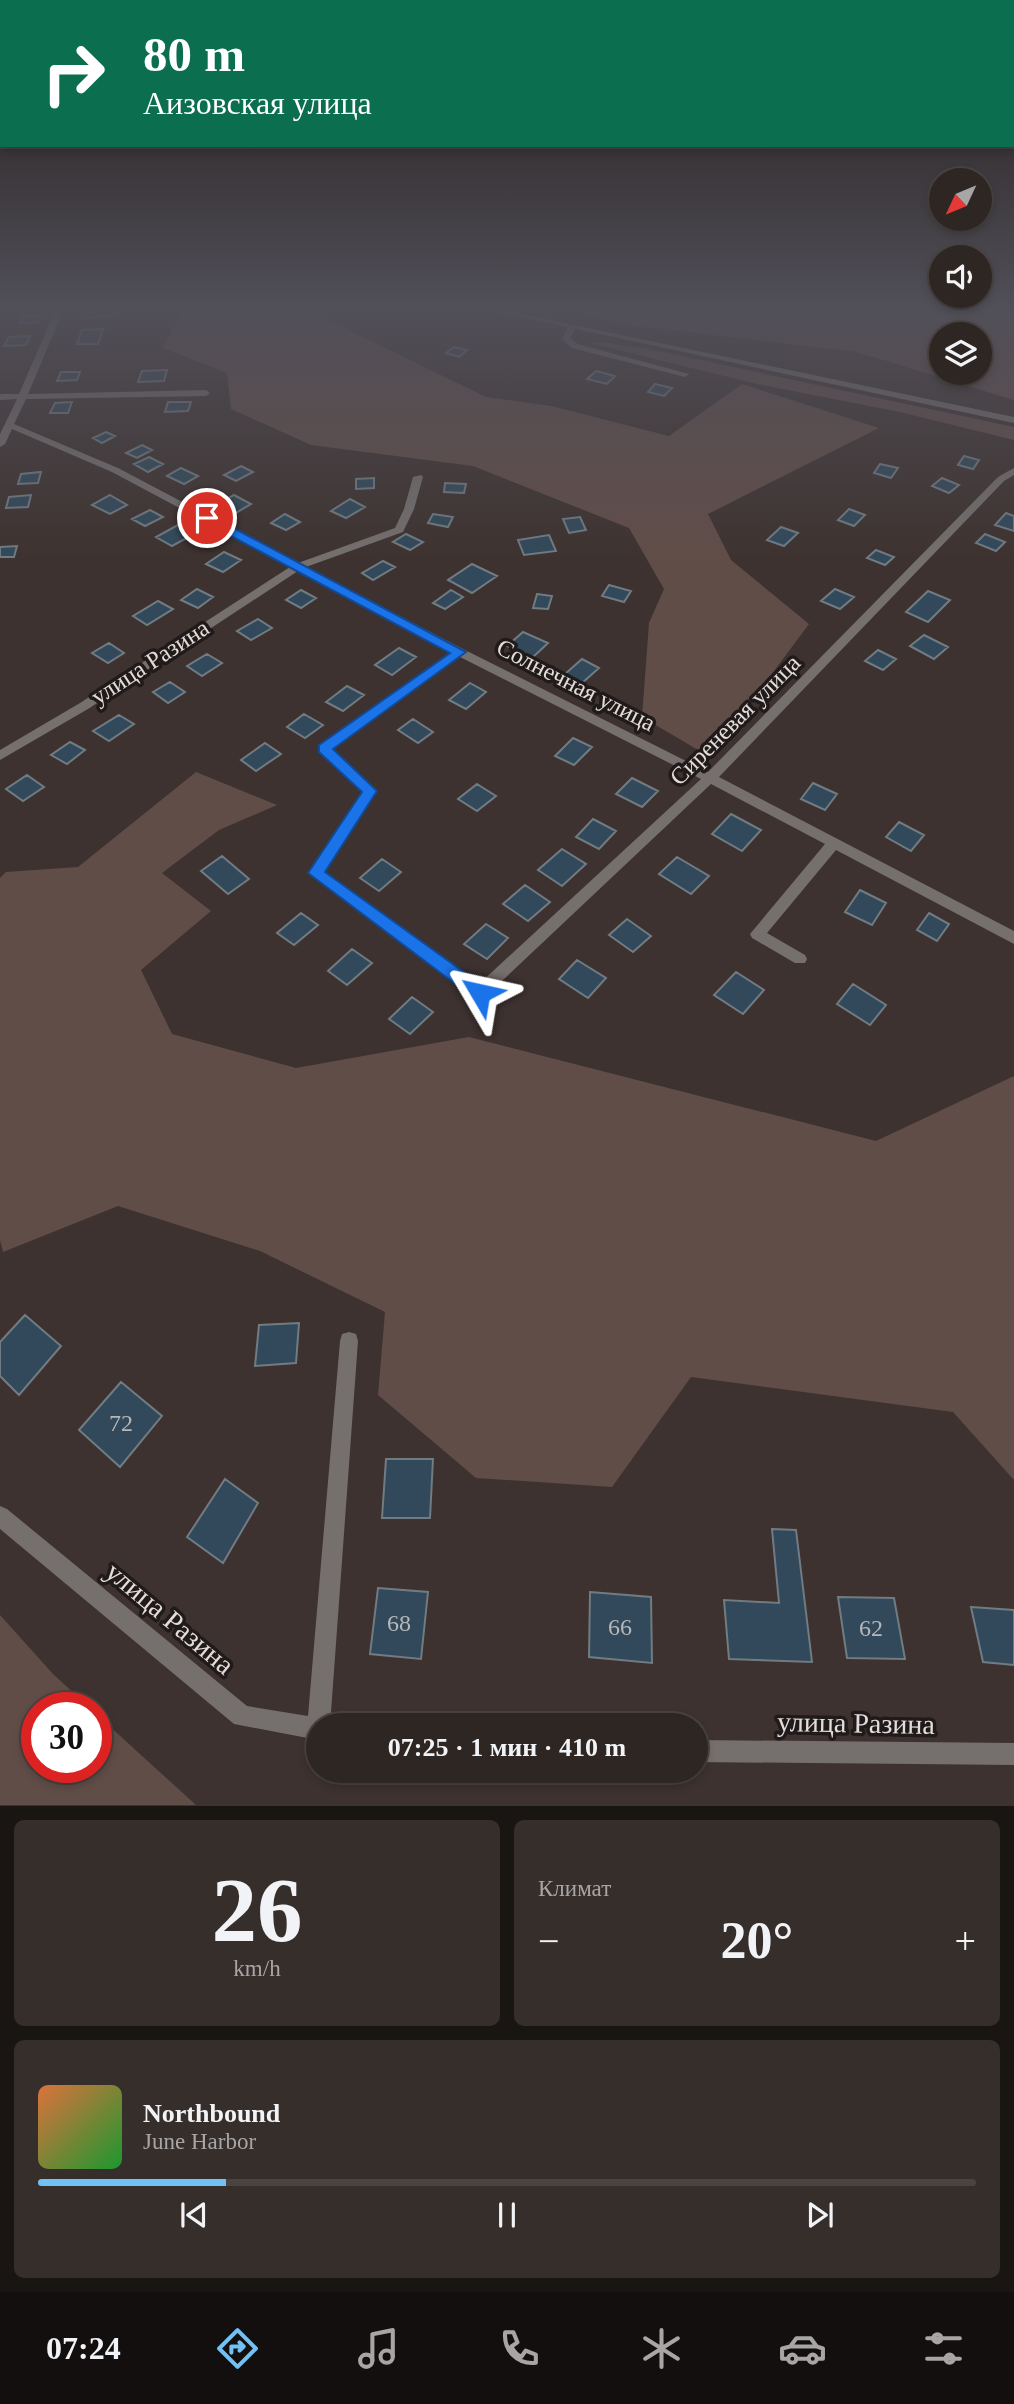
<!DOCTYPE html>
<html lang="ru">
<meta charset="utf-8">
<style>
:root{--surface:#2e2623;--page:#362e2b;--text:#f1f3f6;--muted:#a7a5a6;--line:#494341;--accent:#71c1f5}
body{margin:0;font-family:Georgia,serif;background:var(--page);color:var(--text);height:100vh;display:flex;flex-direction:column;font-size:26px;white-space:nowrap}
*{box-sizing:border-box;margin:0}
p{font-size:23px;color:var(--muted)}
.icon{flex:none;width:38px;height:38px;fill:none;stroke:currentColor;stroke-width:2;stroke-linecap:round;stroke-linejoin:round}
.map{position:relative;height:1806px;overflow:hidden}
.drawer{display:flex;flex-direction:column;gap:14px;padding:14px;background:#191513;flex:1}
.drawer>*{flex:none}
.guide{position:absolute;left:0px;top:0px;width:1015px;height:147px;box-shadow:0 4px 10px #0003,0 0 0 2px var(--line);background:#0b6e4f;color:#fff;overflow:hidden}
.needle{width:46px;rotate:226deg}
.controls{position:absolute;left:929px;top:168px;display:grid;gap:14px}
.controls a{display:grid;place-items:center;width:63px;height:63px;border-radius:50%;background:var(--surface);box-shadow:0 4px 10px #0003,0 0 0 2px var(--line);font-size:35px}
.speed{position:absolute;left:21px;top:1692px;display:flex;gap:14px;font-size:35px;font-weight:700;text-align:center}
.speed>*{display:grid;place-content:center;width:91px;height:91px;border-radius:50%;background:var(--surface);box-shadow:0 4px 10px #0003,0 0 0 2px var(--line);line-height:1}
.speed .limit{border:10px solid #d22;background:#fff;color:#111}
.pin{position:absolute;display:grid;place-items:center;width:60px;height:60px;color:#fff;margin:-30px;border:4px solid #fff;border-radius:50%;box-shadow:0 2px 7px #0007}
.me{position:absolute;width:77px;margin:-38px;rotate:306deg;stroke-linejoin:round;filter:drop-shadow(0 0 5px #0008)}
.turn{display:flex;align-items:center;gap:24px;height:147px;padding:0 28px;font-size:32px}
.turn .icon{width:91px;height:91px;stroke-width:2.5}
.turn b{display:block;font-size:49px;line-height:60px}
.big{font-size:52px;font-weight:600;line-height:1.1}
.drawer .widget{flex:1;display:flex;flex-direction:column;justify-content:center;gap:10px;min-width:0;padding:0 24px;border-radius:10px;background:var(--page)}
.drawer .dial{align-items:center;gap:0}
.dial b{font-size:91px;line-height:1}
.song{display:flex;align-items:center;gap:21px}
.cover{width:84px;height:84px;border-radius:10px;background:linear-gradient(135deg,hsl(20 70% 55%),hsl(130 70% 35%))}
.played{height:7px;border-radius:4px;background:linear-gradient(90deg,var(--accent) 20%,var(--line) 20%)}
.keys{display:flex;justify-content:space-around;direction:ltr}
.heat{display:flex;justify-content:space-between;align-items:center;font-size:38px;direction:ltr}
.drawer .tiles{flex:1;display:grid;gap:14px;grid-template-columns:1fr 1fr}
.widget:last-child{grid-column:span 2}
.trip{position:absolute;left:306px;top:1713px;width:402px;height:70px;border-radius:35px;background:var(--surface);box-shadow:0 4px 10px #0003,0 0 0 2px var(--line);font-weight:600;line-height:70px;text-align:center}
.dock{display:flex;height:112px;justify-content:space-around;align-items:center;background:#120f0e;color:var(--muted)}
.dock .icon{width:49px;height:49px}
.dock .active{color:var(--accent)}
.dock b{font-size:32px;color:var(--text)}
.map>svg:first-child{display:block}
.green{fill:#614d48;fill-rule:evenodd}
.building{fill:#31495a;stroke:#717b82;stroke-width:2}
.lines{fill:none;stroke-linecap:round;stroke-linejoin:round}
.minor{fill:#756f6e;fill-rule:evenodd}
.tertiary{fill:#756f6e;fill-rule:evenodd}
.route{fill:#1a73e8;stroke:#114b97;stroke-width:2}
.labels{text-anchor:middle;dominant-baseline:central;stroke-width:7;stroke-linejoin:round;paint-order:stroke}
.street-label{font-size:24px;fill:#e3dcda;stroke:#201b1a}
.near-number-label{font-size:24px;fill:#b6b7ba}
.near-street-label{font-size:28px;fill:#e3dcda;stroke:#201b1a}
</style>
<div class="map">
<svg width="1014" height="1806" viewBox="0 0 1014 1806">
<rect width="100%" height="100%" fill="#3d322f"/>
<path class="green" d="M183,309H306L486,397L551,406L669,436L742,384L879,428L708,514L731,560L809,624L710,757L642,717L649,623L664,589L629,528L473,466L311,445L231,409L227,373L163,348Z
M569,309H1014V400L857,352L631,325ZM942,334H980V373H942Z
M600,342L649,349L1014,427V440L900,412L757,384L590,343Z
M196,772L277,805L219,830L162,873L211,911L141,970L172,1034L296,1068L469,1037L876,1141L1014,1076V1480L953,1412L691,1377L612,1487L476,1478L378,1395L385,1312L260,1251L118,1206L3,1252L0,1240V878L6,872L78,867Z
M0,1615L53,1674L90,1708H37V1768H96V1714L196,1805H0Z"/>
<path class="building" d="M114,311L112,316L87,317L89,312Z
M23,316H41L38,322L20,323Z
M103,329L98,344H77L82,330Z
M30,336L26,345L4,346L9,337Z
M454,347L467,350L459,357L446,353Z
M167,370L164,381L138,382L142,371Z
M596,371L615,376L607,384L587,379Z
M61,372H80L77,380L57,381Z
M655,384L672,388L664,396L648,392Z
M72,402L68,413H50L55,403Z
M168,402H191L188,411L165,412Z
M106,432L115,436L102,443L93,438Z
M142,445L152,450L137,458L126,453Z
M964,456L979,460L973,469L958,465Z
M149,457L163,464L148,472L134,464Z
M880,464L898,468L891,478L874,473Z
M241,466L253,472L236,481L224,475Z
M181,468L198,476L184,484L167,476Z
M41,472L38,483L18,484L21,474Z
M374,478V488L356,489V479Z
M942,478L959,485L949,493L932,486Z
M445,483L466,484L464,493L444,492Z
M31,495L28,507L6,508L9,497Z
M110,495L127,505L110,514L92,505Z
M234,495L251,504L234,514L217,505Z
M350,499L365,507L346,518L331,511Z
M849,509L865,515L854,526L838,520Z
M150,510L163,517L145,526L132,519Z
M1006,513L1014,516V531L995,525Z
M285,514L300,522L286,530L271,523Z
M433,514L453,517L448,527L428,523Z
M580,517L586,530L569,533L563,519Z
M178,525L194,534L172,546L156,537Z
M781,527L798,533L784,546L767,540Z
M406,534L423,542L410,550L393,542Z
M985,534L1005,542L996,551L976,543Z
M549,535L556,551L524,555L518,540Z
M17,546L14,557H0V547Z
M876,550L894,557L885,565L867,558Z
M224,552L241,560L223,572L206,564Z
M383,561L395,567L373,580L362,573Z
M472,564L497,576L472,593L448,580Z
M609,585L631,591L624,602L602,596Z
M197,589L213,597L198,608L181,600Z
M835,589L854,597L840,609L821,601Z
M301,590L316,598L301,608L286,600Z
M451,590L463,597L445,609L433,603Z
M928,591L950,600L928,622L906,612Z
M537,594L552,596L548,609L533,608Z
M158,601L173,609L147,625L133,616Z
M258,619L272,628L251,640L237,631Z
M523,632L548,643L532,658L507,646Z
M924,635L948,647L934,659L910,646Z
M109,643L124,653L108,663L92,653Z
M399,648L416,657L392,675L375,665Z
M878,650L896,659L883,670L865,661Z
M207,654L222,663L202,676L187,666Z
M582,659L599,668L582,683L565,674Z
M170,682L185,692L168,703L153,692Z
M470,683L486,692L466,709L449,700Z
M347,686L364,695L343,711L326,702Z
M304,714L323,725L305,738L287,727Z
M119,715L134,724L109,741L93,731Z
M413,719L433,732L418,743L398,730Z
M573,738L592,747L574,765L555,756Z
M70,742L85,750L67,764L51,755Z
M265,743L281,754L256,771L241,760Z
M27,775L44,787L23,801L6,789Z
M632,778L658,791L642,807L616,794Z
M813,783L837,794L825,810L801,799Z
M477,784L496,796L477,811L458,799Z
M731,814L761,830L742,851L712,834Z
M593,819L616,831L599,849L576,837Z
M899,822L924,835L911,851L886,837Z
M562,849L586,864L562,886L538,870Z
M222,856L249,879L228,894L201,871Z
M677,857L709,876L691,894L659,874Z
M382,859L401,872L379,891L360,878Z
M525,885L550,902L528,921L503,904Z
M860,890L886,903L872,925L845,912Z
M301,913L318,925L294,945L277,933Z
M929,913L949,924L937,941L917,930Z
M627,919L651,936L633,952L609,935Z
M486,924L508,938L487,959L464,944Z
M352,949L372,963L347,985L328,971Z
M577,960L606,978L588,998L559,979Z
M736,972L764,990L743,1014L714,995Z
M853,984L886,1005L870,1025L837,1004Z
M412,997L433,1012L410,1034L389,1019Z
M25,1315L61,1346L19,1395L0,1376V1342Z
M299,1323L296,1363L255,1366L259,1325Z
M121,1382L162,1416L120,1467L79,1430Z
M386,1459H433L430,1518H382Z
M225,1479L258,1503L223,1563L187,1537Z
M772,1529L796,1530L812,1662L729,1659L724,1600L779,1603Z
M378,1588L428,1592L421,1659L370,1654Z
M590,1592L651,1597L652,1663L589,1657Z
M838,1597L894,1598L905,1659L847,1658Z
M971,1607L1014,1610V1665L983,1662Z"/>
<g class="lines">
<path class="minor" d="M56,309H64L28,394L206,390L210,393L206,396L26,399L14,424L118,468L298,563L395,528L404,509L413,477L421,475L423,477L414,509L403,532L306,567L463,649L708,772L998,477L1014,468V475L1004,481L719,777L1014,931V944L836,850L767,933L805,955L807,959L805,963H795L752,938L750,934L825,844L711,784L485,997L480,999L475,997L309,873L363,792L320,752L318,749L320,746L451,652L298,571L88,709L0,760V750L80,703L290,567L112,472L12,429L5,444L0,447V434L17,399L0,400V394H19ZM460,657L701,779L479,984L324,872L376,791L332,749Z
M569,325L576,327L570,338L578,344L689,374L685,377L572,348L562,339Z
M349,1332L356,1334L358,1341L330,1726H318V1740L234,1724L0,1529V1506L7,1509L247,1706L308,1716L340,1341L342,1334Z
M696,1740L1014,1743V1765L696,1762Z"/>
<path class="tertiary" d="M483,309H497L1014,417V423Z"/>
</g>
<linearGradient id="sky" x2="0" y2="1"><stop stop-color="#221c1a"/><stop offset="0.55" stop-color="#514f58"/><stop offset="1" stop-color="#514f58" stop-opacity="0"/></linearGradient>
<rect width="1014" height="562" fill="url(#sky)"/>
<path class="route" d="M203,516H211L466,652L333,749L377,791L325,872L486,988L488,993L486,998H474L308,873L362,792L319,752V745L450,653L203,521Z"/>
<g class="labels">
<g class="street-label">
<text transform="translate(150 662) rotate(-33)">улица Разина</text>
<text transform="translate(576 685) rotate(27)">Солнечная улица</text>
<text transform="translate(735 720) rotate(-45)">Сиреневая улица</text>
</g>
<g class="near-number-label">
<text x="121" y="1423">72</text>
<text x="399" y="1623">68</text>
<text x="620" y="1627">66</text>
<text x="871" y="1628">62</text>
</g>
<g class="near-street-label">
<text transform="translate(170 1618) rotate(40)">улица Разина</text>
<text transform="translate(856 1723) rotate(1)">улица Разина</text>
</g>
</g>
</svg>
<div class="controls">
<a><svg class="needle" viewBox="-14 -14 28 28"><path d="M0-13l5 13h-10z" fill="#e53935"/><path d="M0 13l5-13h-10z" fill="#a7a5a6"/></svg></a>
<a><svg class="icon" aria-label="sound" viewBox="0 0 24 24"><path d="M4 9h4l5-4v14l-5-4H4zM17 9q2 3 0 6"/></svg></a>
<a><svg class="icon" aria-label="layers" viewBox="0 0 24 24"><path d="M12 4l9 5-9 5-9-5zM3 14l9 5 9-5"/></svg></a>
</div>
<div class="speed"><div class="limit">30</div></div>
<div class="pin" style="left:207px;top:518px;background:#d93025"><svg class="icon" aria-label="arrive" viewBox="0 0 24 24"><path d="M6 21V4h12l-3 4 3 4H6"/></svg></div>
<svg class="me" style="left:480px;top:993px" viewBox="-20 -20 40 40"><path d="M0-17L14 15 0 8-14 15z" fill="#1a73e8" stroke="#fff" stroke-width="4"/></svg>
<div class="trip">07:25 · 1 мин · 410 m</div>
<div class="guide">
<div class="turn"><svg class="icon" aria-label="right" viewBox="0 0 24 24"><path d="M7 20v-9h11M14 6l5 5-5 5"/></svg><div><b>80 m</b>Аизовская улица</div></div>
</div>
</div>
<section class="drawer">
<div class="tiles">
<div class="widget dial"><b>26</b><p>km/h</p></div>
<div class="widget"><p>Климат</p>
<div class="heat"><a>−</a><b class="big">20°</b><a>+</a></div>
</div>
<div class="widget">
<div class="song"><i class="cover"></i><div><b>Northbound</b><p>June Harbor</p></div></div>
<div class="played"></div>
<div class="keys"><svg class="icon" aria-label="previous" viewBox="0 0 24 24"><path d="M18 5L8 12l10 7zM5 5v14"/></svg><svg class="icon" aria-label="pause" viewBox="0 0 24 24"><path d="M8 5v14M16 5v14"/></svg><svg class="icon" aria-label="next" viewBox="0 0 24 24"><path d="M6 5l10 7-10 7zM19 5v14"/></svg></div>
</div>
</div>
</section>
<nav class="dock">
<b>07:24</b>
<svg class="icon active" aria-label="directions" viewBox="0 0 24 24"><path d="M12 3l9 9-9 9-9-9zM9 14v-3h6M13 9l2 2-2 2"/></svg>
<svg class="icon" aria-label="music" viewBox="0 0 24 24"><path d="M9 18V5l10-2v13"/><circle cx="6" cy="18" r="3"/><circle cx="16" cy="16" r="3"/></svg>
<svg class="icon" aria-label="phone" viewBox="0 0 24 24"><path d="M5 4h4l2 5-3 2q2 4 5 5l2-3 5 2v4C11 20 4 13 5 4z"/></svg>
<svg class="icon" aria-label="climate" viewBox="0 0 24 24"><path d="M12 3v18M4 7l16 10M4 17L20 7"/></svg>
<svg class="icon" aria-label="car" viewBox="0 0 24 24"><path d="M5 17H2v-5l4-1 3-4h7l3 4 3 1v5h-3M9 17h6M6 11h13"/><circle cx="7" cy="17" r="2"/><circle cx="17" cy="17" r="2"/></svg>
<svg class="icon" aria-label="filters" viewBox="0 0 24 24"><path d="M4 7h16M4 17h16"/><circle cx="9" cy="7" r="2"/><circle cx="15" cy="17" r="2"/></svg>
</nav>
